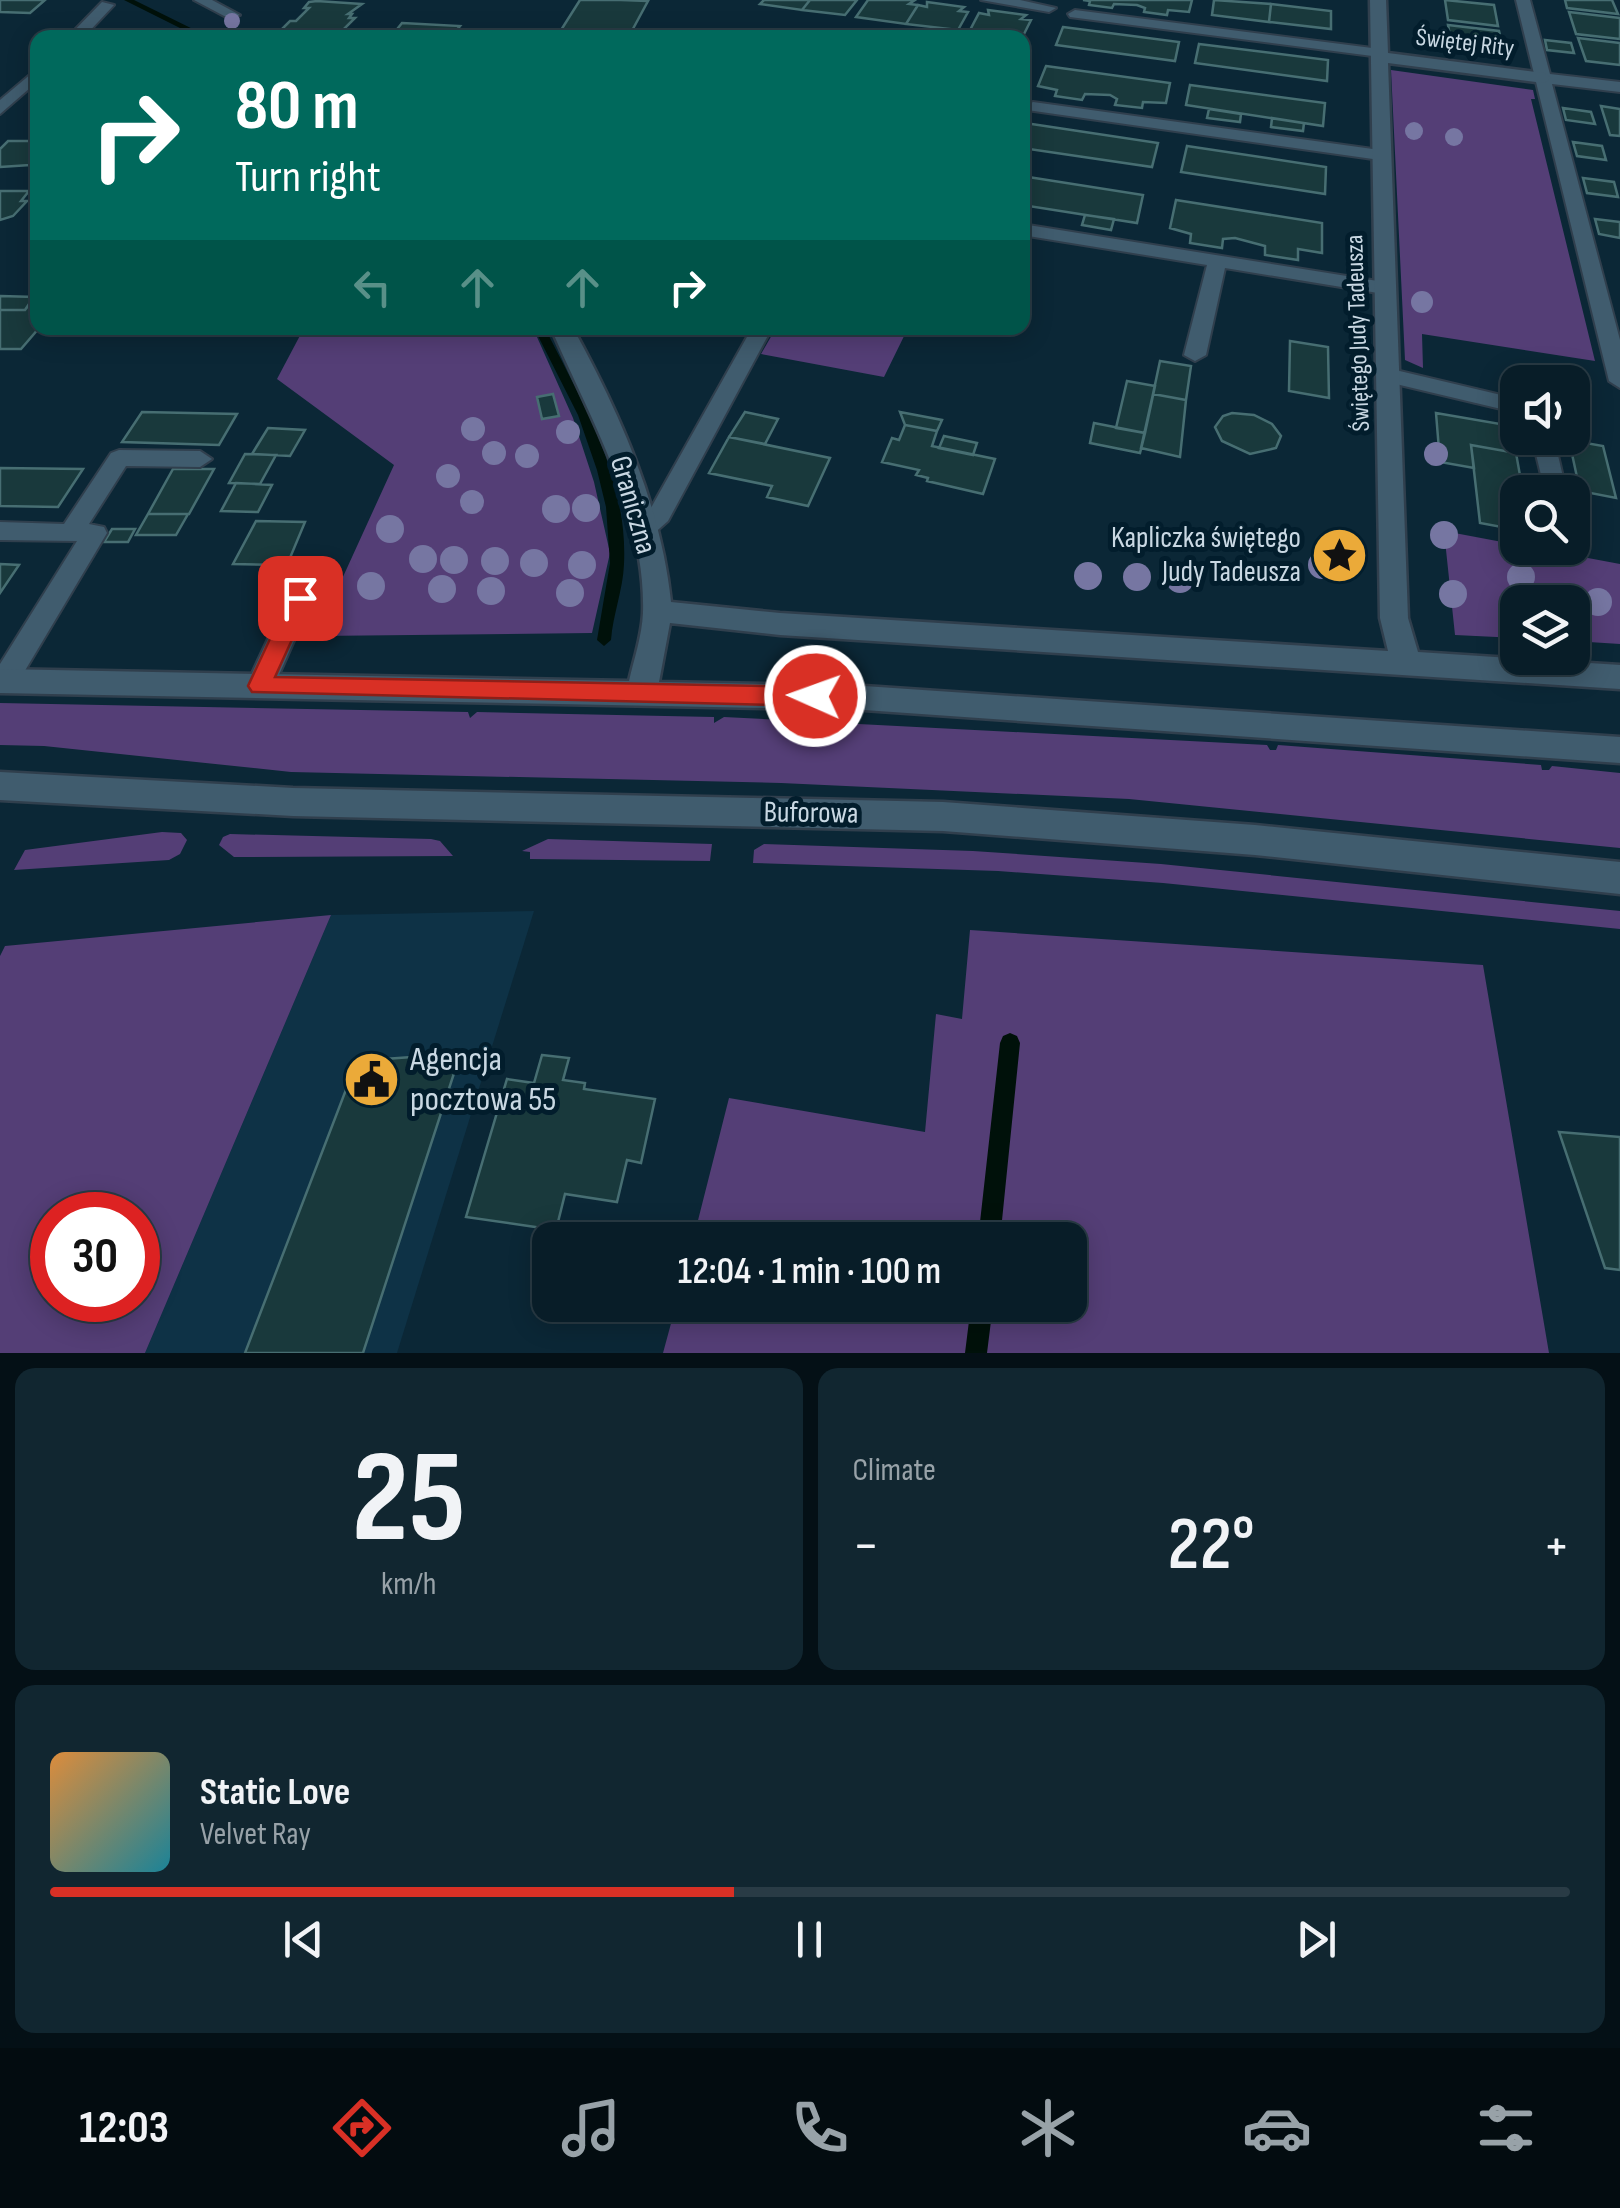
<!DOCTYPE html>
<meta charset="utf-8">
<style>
:root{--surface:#081d28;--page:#112630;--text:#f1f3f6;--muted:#98a2a8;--line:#293b45;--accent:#d93025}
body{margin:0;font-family:"Sofia Sans Condensed",sans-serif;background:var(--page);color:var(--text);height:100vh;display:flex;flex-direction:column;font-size:38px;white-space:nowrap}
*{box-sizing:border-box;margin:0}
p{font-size:32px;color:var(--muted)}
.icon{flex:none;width:55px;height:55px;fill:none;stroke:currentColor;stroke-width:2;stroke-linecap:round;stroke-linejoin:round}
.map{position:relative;height:1353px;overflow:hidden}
.panel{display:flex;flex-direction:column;gap:15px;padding:15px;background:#041016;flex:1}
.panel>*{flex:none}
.guide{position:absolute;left:30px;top:30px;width:1000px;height:305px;border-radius:20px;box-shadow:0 5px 25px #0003,0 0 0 2px var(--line);background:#00695c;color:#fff;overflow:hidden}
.tools{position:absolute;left:1500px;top:365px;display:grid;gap:20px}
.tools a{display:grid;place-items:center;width:90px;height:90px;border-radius:20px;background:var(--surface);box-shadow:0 5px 25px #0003,0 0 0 2px var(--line);font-size:50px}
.speed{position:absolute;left:30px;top:1192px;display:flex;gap:20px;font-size:50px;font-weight:700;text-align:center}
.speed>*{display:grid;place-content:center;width:130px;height:130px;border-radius:50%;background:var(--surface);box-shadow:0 5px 25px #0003,0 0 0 2px var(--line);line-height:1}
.speed .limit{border:15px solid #d22;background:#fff;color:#111}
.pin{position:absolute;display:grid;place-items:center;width:85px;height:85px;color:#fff;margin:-42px;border-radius:20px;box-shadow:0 5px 15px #0006}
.me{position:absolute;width:110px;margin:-55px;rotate:272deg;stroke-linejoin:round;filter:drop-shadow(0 0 8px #0008)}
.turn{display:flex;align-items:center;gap:35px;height:210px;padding:0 40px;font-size:45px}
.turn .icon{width:130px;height:130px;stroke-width:2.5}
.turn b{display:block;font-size:70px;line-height:85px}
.lanes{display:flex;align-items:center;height:95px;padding:0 40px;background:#0003;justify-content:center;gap:50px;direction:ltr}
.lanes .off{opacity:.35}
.big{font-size:75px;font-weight:600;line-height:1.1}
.panel .tile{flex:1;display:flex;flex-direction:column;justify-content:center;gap:15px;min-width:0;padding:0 35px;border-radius:20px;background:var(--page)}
.panel .dial{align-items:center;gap:0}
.dial b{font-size:130px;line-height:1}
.song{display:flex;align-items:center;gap:30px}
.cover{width:120px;height:120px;border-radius:15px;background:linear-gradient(135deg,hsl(30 70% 55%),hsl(190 70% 35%))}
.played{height:10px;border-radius:5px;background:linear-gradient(90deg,var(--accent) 45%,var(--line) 45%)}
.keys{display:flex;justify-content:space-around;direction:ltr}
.heat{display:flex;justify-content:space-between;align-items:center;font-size:55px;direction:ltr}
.panel .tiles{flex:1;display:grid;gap:15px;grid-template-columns:1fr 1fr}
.tile:last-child{grid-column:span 2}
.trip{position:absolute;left:532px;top:1222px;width:555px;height:100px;border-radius:20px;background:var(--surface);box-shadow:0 5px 25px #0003,0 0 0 2px var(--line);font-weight:600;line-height:100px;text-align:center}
.menu{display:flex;height:160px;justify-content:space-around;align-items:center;background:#030c10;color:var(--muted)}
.menu .icon{width:70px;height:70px}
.menu .active{color:var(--accent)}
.menu b{font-size:45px;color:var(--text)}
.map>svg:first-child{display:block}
.built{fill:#0e3246}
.green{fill:#543e76;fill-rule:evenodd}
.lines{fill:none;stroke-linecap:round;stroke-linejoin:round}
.stream{fill:#00110a;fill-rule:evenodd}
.building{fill:#19393c;stroke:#476e72;stroke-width:2.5}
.lane-casing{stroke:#303f4d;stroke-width:4}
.street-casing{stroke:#303f4d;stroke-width:5}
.secondary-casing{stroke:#303f4d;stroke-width:5}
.lane{fill:#405c6e;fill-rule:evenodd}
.street{fill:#405c6e;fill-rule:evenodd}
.secondary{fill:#405c6e;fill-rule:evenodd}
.tree{fill:#7676a2}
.route{fill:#d93025;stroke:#8d1f18;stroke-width:2.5}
.labels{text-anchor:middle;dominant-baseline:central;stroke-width:10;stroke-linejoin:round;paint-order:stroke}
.far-street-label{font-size:25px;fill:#c9d8e3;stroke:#021d2c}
.street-label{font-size:30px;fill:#c9d8e3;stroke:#021d2c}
.poi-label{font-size:30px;fill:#c9d8e3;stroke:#021d2c;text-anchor:end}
.near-poi-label{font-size:35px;fill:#c9d8e3;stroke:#021d2c;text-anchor:start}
</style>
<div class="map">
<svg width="1620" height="1353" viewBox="0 0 1620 1353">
<rect width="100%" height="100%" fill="#0b2736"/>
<path class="built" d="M534,911L397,1353H145L331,915Z"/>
<path class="green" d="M1391,70L1533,90L1535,99H1531L1595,361L1422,334L1423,368L1405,360Z
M304,328H533L573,418L594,482L610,553L592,633L316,636L394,465L277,379Z
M776,328H908L884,377L761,354Z
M1444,531L1620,564V644L1573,641L1572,602H1518L1517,638L1455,635Z
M0,703L468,712L470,718L477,712L714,717V723L724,717L1267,745L1270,750H1276L1278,745L1541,765L1542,770H1549L1552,766L1620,773V848L1129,799L781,783L291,772L44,746L0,745Z
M162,832L181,833L187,840L180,854L169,860L14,870L25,850Z
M230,834L431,839L440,841L453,856L234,857L219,845L223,837Z
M548,839L712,844L710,861L530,859V852L522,851Z
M764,844L973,851L1161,864L1620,911V929L1163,883L998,871L753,863L754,850Z
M331,915L145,1353H0V956L5,946ZM52,1215H138V1300H52Z
M970,930L1483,965L1549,1353H663L676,1305H1070V1240H693L729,1098L925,1132L936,1014L962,1019Z"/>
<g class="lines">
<path class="stream" d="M124,0H134L211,38H200Z
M534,328H545C582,402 628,477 624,564C623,590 613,614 611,640L604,646L597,640L610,563L606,507L597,470L578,415Z
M1010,1033L1017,1036L1020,1043L1000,1240H978L1000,1043L1003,1036Z
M971,1305H993L987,1353H965Z"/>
</g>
<path class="building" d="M0,0H45L30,13L0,12Z
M580,0H621L648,1L628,38H556Z
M764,0H810L802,10L760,4Z
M810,0H857L845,15L802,10Z
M868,0H915L909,4L918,5L906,24L856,17Z
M1083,0H1192L1189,12L1168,10L1167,15L1144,12L1145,8L1137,5L1114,4L1112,8L1089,5L1090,1Z
M1214,0L1271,4L1269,22L1212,15Z
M1445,0L1494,5L1498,26L1448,20Z
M1565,0H1612L1618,14L1567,8Z
M309,2L317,1L362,4L348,14H352L349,18H355L344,29L326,37L282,35L287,30H281L290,21H296L309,8H304Z
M927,2L964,7L959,11L968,12L958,30L906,24L918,5L927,7Z
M1271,4L1331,11V29L1269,22Z
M988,10L1026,15L1021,19L1031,20L1022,38L969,32L979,13L989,15Z
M1569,12L1620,18V39L1576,34Z
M402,23L460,26L456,31L477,32L472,38H390Z
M1448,25L1499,31L1504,53L1452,47Z
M1063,27L1179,42L1175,61L1056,45Z
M1578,38L1620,43V65L1586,61Z
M1545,40L1571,43L1574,53L1547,50Z
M1199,44L1328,60L1327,81L1195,63Z
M1046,66L1170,83L1166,103L1143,102L1142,108L1115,105L1117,99L1110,95L1085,94L1082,100L1055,96L1057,90L1038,86Z
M1190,85L1325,103L1323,126L1186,105Z
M1601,106L1620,109V136L1610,135Z
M1563,108L1591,112L1595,124L1566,120Z
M1209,109L1241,114L1240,122L1207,118Z
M1272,118L1304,123L1303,131L1271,127Z
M1025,123L1158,143L1152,167L1022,148Z
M8,141H38V156L30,165L0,167V149Z
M1573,142L1602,146L1606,160L1577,156Z
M1187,146L1326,167L1325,194L1181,172Z
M1022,176L1143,195L1137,223L1022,205Z
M1583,178L1614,182L1618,197L1587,193Z
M0,191H29L21,201H27L13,216L0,220Z
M1176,200L1322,223V253L1298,249V260L1265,255V246L1235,238L1223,239L1222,248L1190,243L1191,234L1170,228Z
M1085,215L1114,219L1111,230L1082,225Z
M1595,219L1620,222V238L1599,234Z
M0,296L35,297L25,310H0Z
M29,304H38L39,328L21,349H0V310H25Z
M1290,341L1328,347L1329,398L1289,391Z
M1160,361L1191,366L1186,400L1153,394Z
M1127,381L1155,386L1145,433L1116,428Z
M553,394L559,416L542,419L537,397Z
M1153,394L1186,400L1180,457L1141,448Z
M142,412L237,414L219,445L122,442Z
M745,412L778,419L765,444L729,437Z
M900,412L942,420L937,431L905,425Z
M1232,413L1254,415L1272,424L1281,436L1276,448L1250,454L1222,441L1215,427L1223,416Z
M1436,413L1512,426L1516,453L1471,445L1474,468L1440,462Z
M1094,423L1145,433L1140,453L1090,443Z
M905,425L937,431L932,446L995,459L983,494L927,481L928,478L916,475L919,470L882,462L892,438L899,440Z
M268,428L305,430L290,456L252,454Z
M944,436L977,443L973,455L939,448Z
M729,437L830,458L808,506L767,497L772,486L709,473Z
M1569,440L1603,446L1616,498L1580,491Z
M1471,445L1516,453L1523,492H1518V530L1480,523Z
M245,454L276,455L260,484L229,483Z
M0,468L83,469L58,507L0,506Z
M173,469H214L189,514H148Z
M236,483L272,485L258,512L221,511Z
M148,514H188L176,535H136Z
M256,521L305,522L287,565L233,564Z
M112,529H135L128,542H104Z
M0,564L19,565L0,593Z
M542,1055L569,1058L563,1080L585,1083L584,1089L655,1099L641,1163L627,1160L617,1202L565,1194L556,1230L466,1217L507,1079L534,1083Z
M426,1056L458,1061L363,1353H245L357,1061Z
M1559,1132L1620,1137V1270L1605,1268Z"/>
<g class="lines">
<defs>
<path id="lane" d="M194,0H212L240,15L228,18Z
M981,0H1020L1056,8L1049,12Z
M1516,0H1530L1550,74L1620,82V92L1552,84L1620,340V388L1609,381Z
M102,2L114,5L83,38H67Z
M1075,10L1380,49L1387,53L1380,57L1070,17L1068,14Z
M38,68V81L0,114V100Z
M1033,102L1380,150L1388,155L1380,160L1027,110L1025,107Z
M1022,224L1384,282L1394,288L1384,294L1225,268L1206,355L1195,361L1184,355L1207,265L1022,235Z
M752,328H772L668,521L651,536H633L630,530L647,515Z
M1387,368L1518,399V413L1379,380L1376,375L1379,370Z
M1532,438H1554L1563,477L1559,483H1543Z
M119,450L200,451L212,459L200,467L126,466L89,524L104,527L107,533L14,689L0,691V664L77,541L0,540V522L64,524L111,453Z
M300,588L309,591L313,598L274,686L270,694L260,697L250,694L246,686L287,598L291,591Z"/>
<path id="street" d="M1370,0H1386L1388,53L1544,73L1552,78L1544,83L1388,63L1408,618L1418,652L1620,665V689L780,635L670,623L659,682L864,686L1620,737V763L864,710L0,693V669L629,681C634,659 642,636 643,613C646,512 589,417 551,328H573C619,412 661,505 671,602L780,613L1388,651L1380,618Z"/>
<path id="secondary" d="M0,772L293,788L943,802L1255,825L1620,862V894L1255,855L943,831L293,816L0,800Z"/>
</defs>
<use href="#lane" class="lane-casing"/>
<use href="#street" class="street-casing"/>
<use href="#secondary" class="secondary-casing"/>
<use href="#lane" class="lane"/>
<use href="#street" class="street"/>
<use href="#secondary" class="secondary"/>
</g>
<g class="tree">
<circle cx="232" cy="21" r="8"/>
<circle cx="1414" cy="131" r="9"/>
<circle cx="1454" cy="137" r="9"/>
<circle cx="1422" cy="302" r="11"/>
<circle cx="473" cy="429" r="12"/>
<circle cx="568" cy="432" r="12"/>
<circle cx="494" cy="453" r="12"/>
<circle cx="1436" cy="454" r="12"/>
<circle cx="527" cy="456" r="12"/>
<circle cx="448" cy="476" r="12"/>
<circle cx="472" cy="502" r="12"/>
<circle cx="586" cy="508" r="14"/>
<circle cx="556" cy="509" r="14"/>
<circle cx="390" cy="529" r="14"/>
<circle cx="1444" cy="535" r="14"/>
<circle cx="423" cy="559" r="14"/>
<circle cx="454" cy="560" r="14"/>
<circle cx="495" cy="561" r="14"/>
<circle cx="534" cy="563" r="14"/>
<circle cx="582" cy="565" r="14"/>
<circle cx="1322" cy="565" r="14"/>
<circle cx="1088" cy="576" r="14"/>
<circle cx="1137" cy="577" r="14"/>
<circle cx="1521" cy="577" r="14"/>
<circle cx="1180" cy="579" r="14"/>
<circle cx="371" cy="586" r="14"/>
<circle cx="442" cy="589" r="14"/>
<circle cx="491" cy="591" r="14"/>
<circle cx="570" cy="593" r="14"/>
<circle cx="1453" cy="594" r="14"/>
<circle cx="1598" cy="602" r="14"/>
</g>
<path class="route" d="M300,590L311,598L275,677L815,687L823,690L827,696L823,703L815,706L252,692L248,686L289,598Z"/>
<defs>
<symbol id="sight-disc" viewBox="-11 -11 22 22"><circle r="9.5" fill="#ebaa39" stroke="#021d2c"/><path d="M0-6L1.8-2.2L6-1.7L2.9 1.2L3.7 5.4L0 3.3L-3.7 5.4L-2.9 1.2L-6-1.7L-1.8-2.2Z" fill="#111"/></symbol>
<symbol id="civic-disc" viewBox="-11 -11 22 22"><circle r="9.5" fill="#ebaa39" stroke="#021d2c"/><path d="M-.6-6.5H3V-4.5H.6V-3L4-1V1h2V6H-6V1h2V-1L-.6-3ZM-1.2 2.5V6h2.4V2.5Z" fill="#111"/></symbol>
</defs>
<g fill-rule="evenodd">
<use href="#sight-disc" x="1308" y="524" width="63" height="63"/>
<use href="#civic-disc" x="340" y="1048" width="63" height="63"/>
</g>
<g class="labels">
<g class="far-street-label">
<text transform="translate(1465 43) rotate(7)">Świętej Rity</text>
<text transform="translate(1358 333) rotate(-92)">Świętego Judy Tadeusza</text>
</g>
<g class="street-label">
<text transform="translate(633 505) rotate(74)">Graniczna</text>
<text transform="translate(811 813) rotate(1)">Buforowa</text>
</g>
<g class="poi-label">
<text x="1301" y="538">Kapliczka świętego<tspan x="1301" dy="34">Judy Tadeusza</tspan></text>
</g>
<g class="near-poi-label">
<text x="410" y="1059">Agencja<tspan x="410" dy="40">pocztowa 55</tspan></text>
</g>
</g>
</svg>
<div class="tools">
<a><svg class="icon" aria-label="sound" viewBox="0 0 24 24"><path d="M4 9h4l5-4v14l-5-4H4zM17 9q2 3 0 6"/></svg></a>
<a><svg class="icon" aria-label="search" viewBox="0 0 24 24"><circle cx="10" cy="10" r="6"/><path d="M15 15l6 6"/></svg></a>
<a><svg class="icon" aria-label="layers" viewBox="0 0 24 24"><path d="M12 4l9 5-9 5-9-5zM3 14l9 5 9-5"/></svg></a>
</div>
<div class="speed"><div class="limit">30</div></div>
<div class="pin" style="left:300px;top:598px;background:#d93025"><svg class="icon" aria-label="arrive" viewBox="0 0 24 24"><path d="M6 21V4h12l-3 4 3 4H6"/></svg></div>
<svg class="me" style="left:815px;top:696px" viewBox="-20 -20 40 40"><circle r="17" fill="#d93025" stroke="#fff" stroke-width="3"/><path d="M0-11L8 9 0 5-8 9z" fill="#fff"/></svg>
<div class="trip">12:04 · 1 min · 100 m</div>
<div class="guide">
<div class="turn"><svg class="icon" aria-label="right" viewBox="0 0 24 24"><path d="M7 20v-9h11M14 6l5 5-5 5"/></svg><div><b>80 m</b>Turn right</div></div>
<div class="lanes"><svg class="icon off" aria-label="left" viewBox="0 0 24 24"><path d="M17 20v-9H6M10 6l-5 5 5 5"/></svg><svg class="icon off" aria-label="ahead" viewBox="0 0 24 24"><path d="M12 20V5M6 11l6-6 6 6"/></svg><svg class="icon off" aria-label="ahead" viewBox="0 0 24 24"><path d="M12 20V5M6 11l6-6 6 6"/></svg><svg class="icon" aria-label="right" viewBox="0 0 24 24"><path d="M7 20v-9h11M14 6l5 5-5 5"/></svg></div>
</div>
</div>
<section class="panel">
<div class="tiles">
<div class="tile dial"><b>25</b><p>km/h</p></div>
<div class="tile"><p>Climate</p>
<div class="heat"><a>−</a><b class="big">22°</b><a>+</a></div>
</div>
<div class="tile">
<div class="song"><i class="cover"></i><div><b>Static Love</b><p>Velvet Ray</p></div></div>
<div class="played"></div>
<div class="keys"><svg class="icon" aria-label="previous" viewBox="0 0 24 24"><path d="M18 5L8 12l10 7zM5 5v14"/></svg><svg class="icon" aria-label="pause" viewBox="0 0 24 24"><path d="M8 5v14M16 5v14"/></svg><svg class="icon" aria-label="next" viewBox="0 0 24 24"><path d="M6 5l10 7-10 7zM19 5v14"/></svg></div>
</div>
</div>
</section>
<nav class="menu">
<b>12:03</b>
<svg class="icon active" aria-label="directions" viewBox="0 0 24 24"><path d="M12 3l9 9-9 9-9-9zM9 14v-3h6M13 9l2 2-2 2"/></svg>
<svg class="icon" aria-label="music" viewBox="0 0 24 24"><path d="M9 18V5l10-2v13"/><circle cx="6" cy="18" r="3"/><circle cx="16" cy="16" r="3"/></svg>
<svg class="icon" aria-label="phone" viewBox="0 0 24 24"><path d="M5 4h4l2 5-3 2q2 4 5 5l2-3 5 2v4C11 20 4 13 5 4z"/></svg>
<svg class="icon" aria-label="climate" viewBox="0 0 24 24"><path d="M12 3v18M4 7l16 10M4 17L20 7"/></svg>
<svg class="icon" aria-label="car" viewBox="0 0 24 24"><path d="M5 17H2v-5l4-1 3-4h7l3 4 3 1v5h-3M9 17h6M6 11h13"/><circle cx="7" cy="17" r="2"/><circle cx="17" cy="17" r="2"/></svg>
<svg class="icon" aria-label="filters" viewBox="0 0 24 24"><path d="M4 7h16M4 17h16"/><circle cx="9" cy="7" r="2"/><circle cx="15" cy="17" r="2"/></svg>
</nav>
